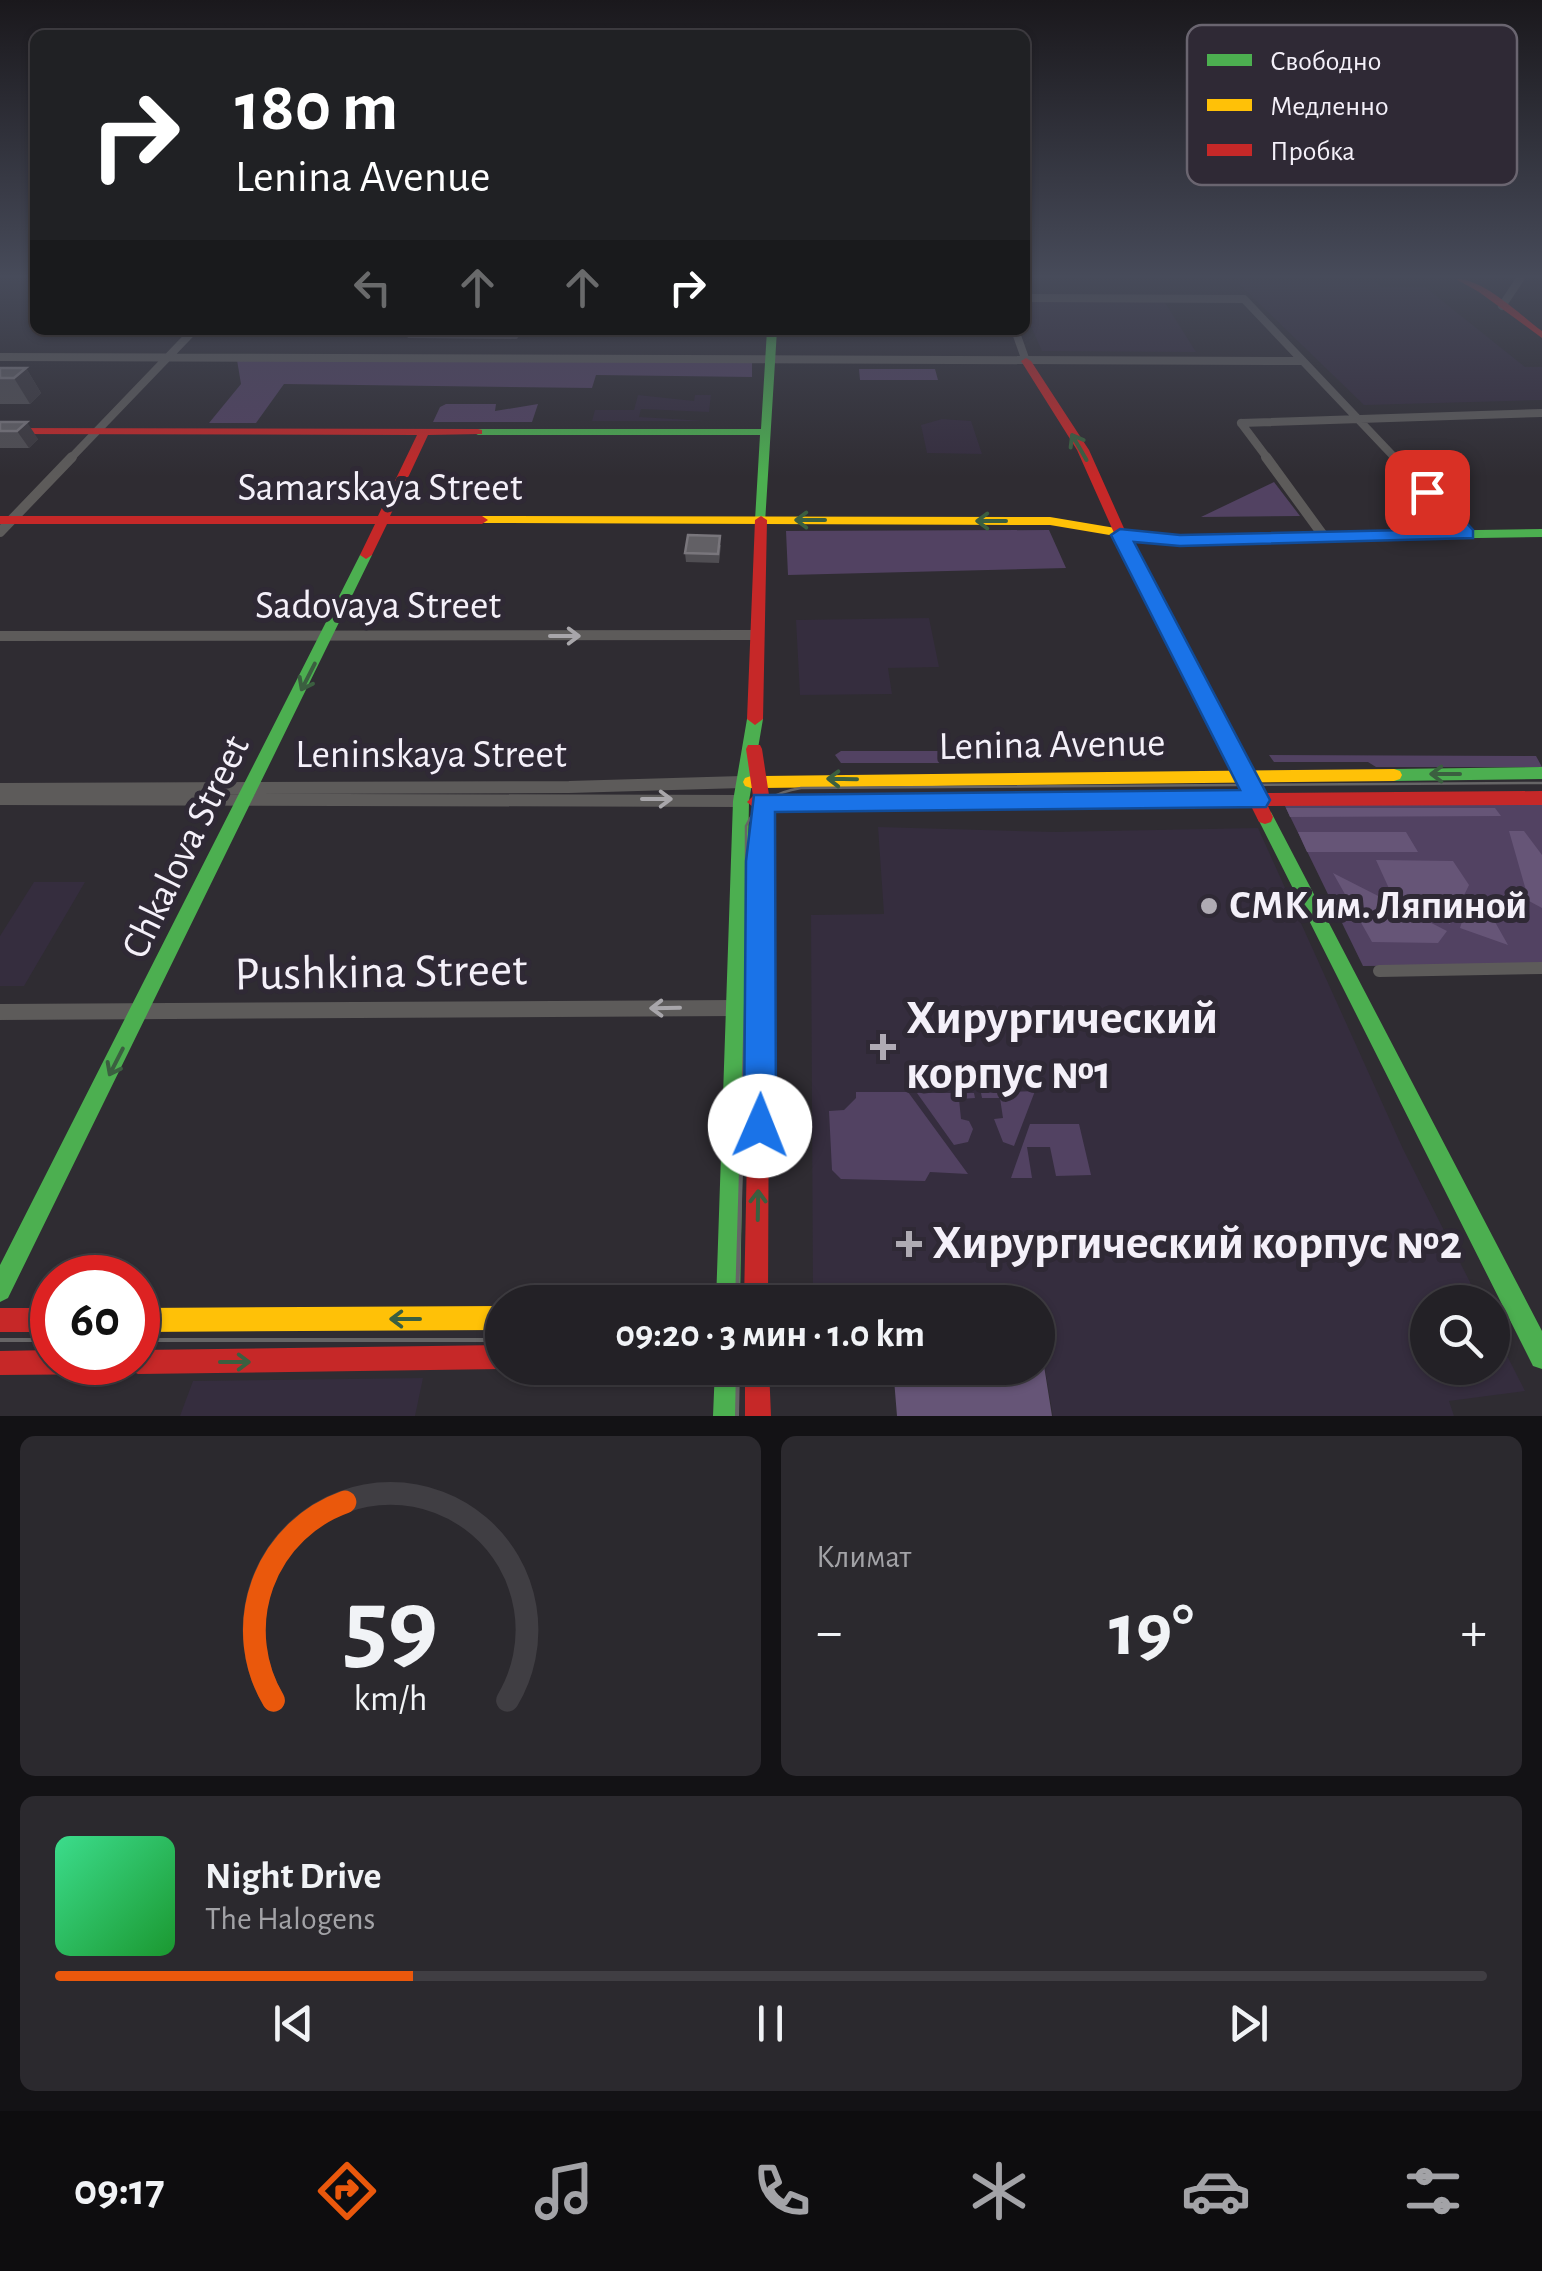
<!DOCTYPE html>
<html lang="ru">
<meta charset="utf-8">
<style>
:root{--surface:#232126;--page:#2b292e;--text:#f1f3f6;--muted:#a3a3a7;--line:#403e43;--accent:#ea580c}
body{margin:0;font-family:"Alegreya Sans",sans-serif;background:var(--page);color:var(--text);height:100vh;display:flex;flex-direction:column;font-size:38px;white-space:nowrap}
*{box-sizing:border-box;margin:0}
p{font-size:32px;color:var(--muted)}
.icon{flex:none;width:55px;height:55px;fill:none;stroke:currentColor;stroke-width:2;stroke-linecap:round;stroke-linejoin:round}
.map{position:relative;height:1416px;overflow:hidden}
.sheet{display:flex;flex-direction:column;gap:20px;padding:20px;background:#131215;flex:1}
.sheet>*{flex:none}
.hud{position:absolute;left:30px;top:30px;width:1000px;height:305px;border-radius:15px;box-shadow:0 2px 8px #0004,0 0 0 2px var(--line);background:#202124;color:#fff;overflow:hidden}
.buttons{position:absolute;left:1410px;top:1285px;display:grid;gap:20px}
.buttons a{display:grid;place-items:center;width:100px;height:100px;border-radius:50%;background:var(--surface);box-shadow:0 2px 8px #0004,0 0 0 2px var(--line);font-size:50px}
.speed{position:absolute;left:30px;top:1255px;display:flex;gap:20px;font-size:50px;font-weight:700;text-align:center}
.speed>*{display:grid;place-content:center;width:130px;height:130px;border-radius:50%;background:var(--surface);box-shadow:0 2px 8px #0004,0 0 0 2px var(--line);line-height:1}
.speed .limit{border:15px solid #d22;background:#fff;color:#111}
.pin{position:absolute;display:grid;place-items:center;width:85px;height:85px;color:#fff;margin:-42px;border-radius:20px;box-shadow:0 5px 15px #0006}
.me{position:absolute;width:110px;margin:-55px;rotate:1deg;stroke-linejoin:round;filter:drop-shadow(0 0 8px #0008)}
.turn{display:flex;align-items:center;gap:35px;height:210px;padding:0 40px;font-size:45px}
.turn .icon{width:130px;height:130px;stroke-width:2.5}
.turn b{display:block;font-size:70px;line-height:85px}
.lanes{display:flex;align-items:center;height:95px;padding:0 40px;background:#0003;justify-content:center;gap:50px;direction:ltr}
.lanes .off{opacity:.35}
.big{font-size:75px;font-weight:700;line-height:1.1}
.sheet .card{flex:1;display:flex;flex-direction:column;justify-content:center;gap:15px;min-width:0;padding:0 35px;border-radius:15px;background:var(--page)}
.sheet .dial{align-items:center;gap:0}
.dial svg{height:260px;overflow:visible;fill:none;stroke:var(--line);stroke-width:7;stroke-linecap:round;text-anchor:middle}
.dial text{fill:var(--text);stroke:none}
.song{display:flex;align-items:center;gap:30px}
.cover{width:120px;height:120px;border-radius:15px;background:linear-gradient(135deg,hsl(150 70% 55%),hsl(130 70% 35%))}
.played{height:10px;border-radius:5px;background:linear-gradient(90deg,var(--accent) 25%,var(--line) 25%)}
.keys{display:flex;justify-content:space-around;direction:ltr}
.heat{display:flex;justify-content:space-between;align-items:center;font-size:55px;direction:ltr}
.sheet .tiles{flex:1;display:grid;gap:20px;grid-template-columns:1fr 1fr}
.card:last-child{grid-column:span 2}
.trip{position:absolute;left:485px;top:1285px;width:570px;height:100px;border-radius:50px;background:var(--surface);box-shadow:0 2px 8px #0004,0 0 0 2px var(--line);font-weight:700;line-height:100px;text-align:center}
.tabs{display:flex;height:160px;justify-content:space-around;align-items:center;background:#0e0d0f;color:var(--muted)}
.tabs .icon{width:70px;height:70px}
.tabs .active{color:var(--accent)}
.tabs b{font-size:45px;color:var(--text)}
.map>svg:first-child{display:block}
.built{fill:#352d3e}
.green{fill:#524262}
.forest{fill:#657}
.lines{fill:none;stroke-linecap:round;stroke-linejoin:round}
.street-far3{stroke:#5d5b5a;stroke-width:8}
.street-far2{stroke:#5d5b5a;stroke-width:10}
.street-far1{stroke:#5d5b5a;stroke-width:12}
.street{stroke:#5d5b5a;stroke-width:16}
.fast{fill:#4caf50;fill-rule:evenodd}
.slow{fill:#ffc107;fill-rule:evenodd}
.jam{fill:#c62828;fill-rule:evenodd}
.tram-far1{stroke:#666566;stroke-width:2.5}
.tram{stroke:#666566;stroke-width:4}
.wall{fill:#504e53}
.shaded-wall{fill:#3c393f}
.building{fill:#626065;stroke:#79767c;stroke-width:2.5}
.oneway{stroke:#3b5f40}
.oneway2{stroke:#a8a6aa}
.route{fill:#1a73e8;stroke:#114b97;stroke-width:2.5}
.poi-dot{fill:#afabb3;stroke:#2f2935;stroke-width:4}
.labels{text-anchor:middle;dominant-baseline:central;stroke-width:10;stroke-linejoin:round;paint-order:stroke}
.street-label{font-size:40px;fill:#f4f0f9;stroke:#2f2935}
.poi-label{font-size:40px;font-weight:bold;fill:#f4f0f9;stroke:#2f2935;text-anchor:start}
.near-street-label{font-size:48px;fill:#f4f0f9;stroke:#2f2935}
.near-poi-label{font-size:48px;font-weight:bold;fill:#f4f0f9;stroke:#2f2935;text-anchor:start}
.key{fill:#2f2935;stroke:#6a6570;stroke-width:2.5}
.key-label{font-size:28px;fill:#f4f0f9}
</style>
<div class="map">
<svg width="1542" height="1416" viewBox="0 0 1542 1416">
<rect width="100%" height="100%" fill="#2f2c32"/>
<path class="built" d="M1235,280L1376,282L1382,287H1425L1525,367H1542V400L1364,405Z
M1025,301H1164L1196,352L1042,351L1025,313Z
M638,395L694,401L695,395H711L709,412L641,409L639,417L706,421H592L595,410H634Z
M942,419L971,421L982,454L927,453L921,425Z
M929,618L939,667L888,668L892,694L800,695L796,620Z
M878,827L1054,832L1258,828L1403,1149L1480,1302H1428V1368H1492L1493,1328L1525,1391L1449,1401L1454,1416H1053L1038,1328V1302H813L811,915L884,914Z
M34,882H85L24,986H0V936Z
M423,1378L415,1416H180L193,1381Z"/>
<path class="green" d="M237,360L752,362V377L596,375L592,388L284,384L256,423H209L241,384Z
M859,369H935L938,380H860Z
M446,404H496L495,411L538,404L532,422H433L440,407Z
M1274,482L1300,516L1201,517Z
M1049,530L1066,568L788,575L786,531Z
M841,751H938L940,763H841L835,755Z
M1269,755L1536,756L1542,767H1376L1368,762H1274Z
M1542,802V965L1363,966L1284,804Z
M1035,1091L1014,1146L1003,1142L994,1119L1003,1118L1000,1098H982L981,1093Z
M856,1092H908L968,1174L930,1172L925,1181L841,1179L832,1170L829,1111L844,1110L856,1098Z
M917,1093H974L975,1098L959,1099L961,1119L969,1121L973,1129L968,1142L954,1145Z
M1030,1124H1079L1091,1175L1056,1176L1050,1147H1027L1032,1178H1011Z"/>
<path class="forest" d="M1286,808H1495L1501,816L1290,817Z
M1509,831H1524L1542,855V908L1529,901Z
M1298,832H1406L1418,852H1307Z
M1376,860L1453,861L1469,885L1450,924L1392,895Z
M1333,873L1447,931L1438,943L1372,942Z
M1467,906H1486L1508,945L1460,928Z
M1038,1328L1052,1416H897L894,1379L818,1383L817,1368H1038Z"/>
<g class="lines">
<path class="street-far3" d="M1025,298L1244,299L1396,459
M1502,306L1520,279
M1015,330L1026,361
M0,357L1301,361
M1241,423L1542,413
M1241,423L1268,459
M70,459L194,330"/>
<path class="street-far2" d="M1266,457L1325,538
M1394,457L1467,534
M0,532L72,457
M0,636L756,635"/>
<path class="street-far1" d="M0,789L569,787L742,782
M0,799L741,801
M1379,971L1542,968"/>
<path class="street" d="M0,1012L738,1008"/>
<path class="fast" d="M767,330H777L765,523L761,524L755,520L760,435H478L473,432L478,429H761Z
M1542,529V537L1157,543L1151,539L1157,535Z
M366,551L372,555L8,1298L0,1302V1265L360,555Z
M755,713L763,719L749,801L740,1302H716L733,801L747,719Z
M1542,767V779L1394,781L1388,779L1386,775L1388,771L1394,769Z
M1265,810L1271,812L1542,1331V1369L1533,1366L1257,817L1259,812Z
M715,1368H739V1416H713Z"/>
<path class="slow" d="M482,516L1050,517L1157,535L1163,539L1157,543L1050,525L478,523L476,520Z
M1394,769L1400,771L1402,775L1400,779L1394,781L751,788L745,786L743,782L745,778L751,776Z
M502,1306V1330L138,1332V1308Z"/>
<path class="jam" d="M1456,279C1484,279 1519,314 1542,331V338L1479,292Z
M1026,358L1031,361L1089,450L1127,535L1261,793L1542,791V805L1268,806L1273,817L1271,822L1265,824L1259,822L1251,806L770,808L768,1302H744L754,808L747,802L753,796L746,749L748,745H760L762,749L769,795L1245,793L1115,535L1077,450L1021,361Z
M0,428L478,429L482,430V434L428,435L390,516H482L488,520L482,524H387L372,555L366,559L360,555L375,524H0V516H378L417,435L0,434Z
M761,516L767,520L763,719L755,725L747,719L755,520Z
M0,1308H52V1332H0Z
M502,1345V1368H507L502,1369L138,1374L128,1369L119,1374L0,1375V1351L52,1350V1362H138V1350Z
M745,1368H769L771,1416H745Z"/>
<path class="tram-far1" d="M746,1007V826C757,802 776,792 801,788L1542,783"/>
<path class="tram" d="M737,1302L746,1004
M0,1340H52
M138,1340H502
M737,1416L738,1368"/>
</g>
<path class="wall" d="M396,330H529L527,334H520L517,339L408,338L406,335H398Z
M0,368H26L41,393L30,404H0Z
M0,422L38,439L29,448H0Z
M721,545L719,563L686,562L685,553Z"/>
<path class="shaded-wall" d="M26,368L41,393L30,404L14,378Z
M27,422L38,439L29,448L17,431Z"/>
<path class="building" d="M0,368H26L14,378H0Z
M0,422H27L17,431H0Z
M688,535L720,536L718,554L685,553Z"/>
<defs><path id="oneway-shaft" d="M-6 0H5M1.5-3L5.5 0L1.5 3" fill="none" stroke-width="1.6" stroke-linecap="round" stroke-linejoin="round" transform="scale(2.5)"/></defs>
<g class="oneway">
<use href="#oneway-shaft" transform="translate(1079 447) rotate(-120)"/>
<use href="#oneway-shaft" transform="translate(810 520) rotate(-180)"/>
<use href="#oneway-shaft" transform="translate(991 521) rotate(180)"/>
<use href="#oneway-shaft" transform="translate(308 677) rotate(117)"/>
<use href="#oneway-shaft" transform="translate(1445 774) rotate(180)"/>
<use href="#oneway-shaft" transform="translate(842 779) rotate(-179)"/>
<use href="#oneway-shaft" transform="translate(116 1062) rotate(117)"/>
<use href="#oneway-shaft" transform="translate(758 1205) rotate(-89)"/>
<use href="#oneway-shaft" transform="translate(405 1319) rotate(180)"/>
<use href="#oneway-shaft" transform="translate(235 1362)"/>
</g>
<g class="oneway2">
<use href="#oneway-shaft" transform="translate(565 636)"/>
<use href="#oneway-shaft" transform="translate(657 799)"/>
<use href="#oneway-shaft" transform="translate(665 1008) rotate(179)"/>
</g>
<linearGradient id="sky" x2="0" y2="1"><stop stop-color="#1a181c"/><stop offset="0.58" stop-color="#474b5a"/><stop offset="1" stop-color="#474b5a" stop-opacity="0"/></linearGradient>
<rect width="1542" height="477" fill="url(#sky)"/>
<path class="route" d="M1427,487L1434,488L1473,530V538L1180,546L1134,542L1270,800L1266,807L775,812L776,1126L771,1137L760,1142L748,1137L744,1126L746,861L754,795L1240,790L1111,535L1120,529L1180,535L1451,529L1418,492Z"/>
<g class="poi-dot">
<circle cx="1209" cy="906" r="10"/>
<path d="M878 1032h10v10h10v10h-10v10h-10v-10h-10v-10h10z"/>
<path d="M904 1229h10v10h10v10h-10v10h-10v-10h-10v-10h10z"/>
</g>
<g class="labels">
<g class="street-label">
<text x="380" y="488">Samarskaya Street</text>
<text x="378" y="606">Sadovaya Street</text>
<text transform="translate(1052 745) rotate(-1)">Lenina Avenue</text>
<text x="431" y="755">Leninskaya Street</text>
<text transform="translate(186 847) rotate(-64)">Chkalova Street</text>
</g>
<g class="poi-label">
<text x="1229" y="906">СМК им. Ляпиной</text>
</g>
<g class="near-street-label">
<text transform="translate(381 973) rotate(-1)">Pushkina Street</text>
</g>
<g class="near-poi-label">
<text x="906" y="1019">Хирургический<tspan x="906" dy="55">корпус №1</tspan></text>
<text x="932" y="1244">Хирургический корпус №2</text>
</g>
</g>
<rect x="1187" y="25" width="330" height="160" rx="15" class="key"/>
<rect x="1207" y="54" width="45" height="12" fill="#4caf50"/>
<rect x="1207" y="99" width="45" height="12" fill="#ffc107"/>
<rect x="1207" y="144" width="45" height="12" fill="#c62828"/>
<g class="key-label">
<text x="1270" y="70">Свободно</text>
<text x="1270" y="115">Медленно</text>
<text x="1270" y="160">Пробка</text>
</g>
</svg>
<div class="buttons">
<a><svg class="icon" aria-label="search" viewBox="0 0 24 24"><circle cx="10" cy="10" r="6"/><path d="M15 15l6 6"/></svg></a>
</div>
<div class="speed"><div class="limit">60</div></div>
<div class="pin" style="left:1427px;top:492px;background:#d93025"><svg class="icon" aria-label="arrive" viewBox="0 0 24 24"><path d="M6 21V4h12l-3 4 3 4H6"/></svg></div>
<svg class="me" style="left:760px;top:1126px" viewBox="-20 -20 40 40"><circle r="19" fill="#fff"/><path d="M0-13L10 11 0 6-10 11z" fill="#1a73e8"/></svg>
<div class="trip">09:20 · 3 мин · 1.0 km</div>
<div class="hud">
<div class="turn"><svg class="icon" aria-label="right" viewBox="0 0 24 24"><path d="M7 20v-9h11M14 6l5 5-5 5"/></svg><div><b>180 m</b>Lenina Avenue</div></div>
<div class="lanes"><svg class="icon off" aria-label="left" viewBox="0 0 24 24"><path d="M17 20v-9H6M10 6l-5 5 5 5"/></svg><svg class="icon off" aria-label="ahead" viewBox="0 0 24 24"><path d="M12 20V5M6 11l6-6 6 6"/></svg><svg class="icon off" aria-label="ahead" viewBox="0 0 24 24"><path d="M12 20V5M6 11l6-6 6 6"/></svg><svg class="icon" aria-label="right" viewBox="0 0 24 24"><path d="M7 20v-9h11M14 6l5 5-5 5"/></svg></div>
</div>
</div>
<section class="sheet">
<div class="tiles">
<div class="card dial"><svg viewBox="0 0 100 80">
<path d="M14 69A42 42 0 1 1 86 69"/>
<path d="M14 69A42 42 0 0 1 36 8" stroke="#ea580c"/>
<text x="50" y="56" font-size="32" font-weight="700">59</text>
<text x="50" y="72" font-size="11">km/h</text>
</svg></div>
<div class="card"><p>Климат</p>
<div class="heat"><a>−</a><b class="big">19°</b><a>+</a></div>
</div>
<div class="card">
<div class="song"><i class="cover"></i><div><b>Night Drive</b><p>The Halogens</p></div></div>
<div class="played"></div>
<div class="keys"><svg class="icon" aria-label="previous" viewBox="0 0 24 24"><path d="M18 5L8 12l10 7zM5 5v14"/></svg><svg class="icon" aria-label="pause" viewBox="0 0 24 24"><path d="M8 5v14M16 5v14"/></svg><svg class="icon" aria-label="next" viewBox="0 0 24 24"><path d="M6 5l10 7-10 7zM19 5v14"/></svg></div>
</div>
</div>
</section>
<nav class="tabs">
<b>09:17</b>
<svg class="icon active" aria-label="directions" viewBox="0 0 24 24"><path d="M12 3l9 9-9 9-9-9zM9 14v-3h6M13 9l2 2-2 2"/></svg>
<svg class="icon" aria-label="music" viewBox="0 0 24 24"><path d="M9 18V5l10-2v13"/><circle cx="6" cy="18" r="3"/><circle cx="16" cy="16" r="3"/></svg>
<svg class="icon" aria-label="phone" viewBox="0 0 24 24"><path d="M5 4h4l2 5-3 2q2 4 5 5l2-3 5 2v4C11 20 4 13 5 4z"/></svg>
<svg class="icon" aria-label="climate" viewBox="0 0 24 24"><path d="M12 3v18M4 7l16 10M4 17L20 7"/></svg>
<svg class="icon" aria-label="car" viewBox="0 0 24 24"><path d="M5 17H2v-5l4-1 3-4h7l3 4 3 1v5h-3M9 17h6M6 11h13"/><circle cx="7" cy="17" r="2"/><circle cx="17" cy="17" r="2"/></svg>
<svg class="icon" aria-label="filters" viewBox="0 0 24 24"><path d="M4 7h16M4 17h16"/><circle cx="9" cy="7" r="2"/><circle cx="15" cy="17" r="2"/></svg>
</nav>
